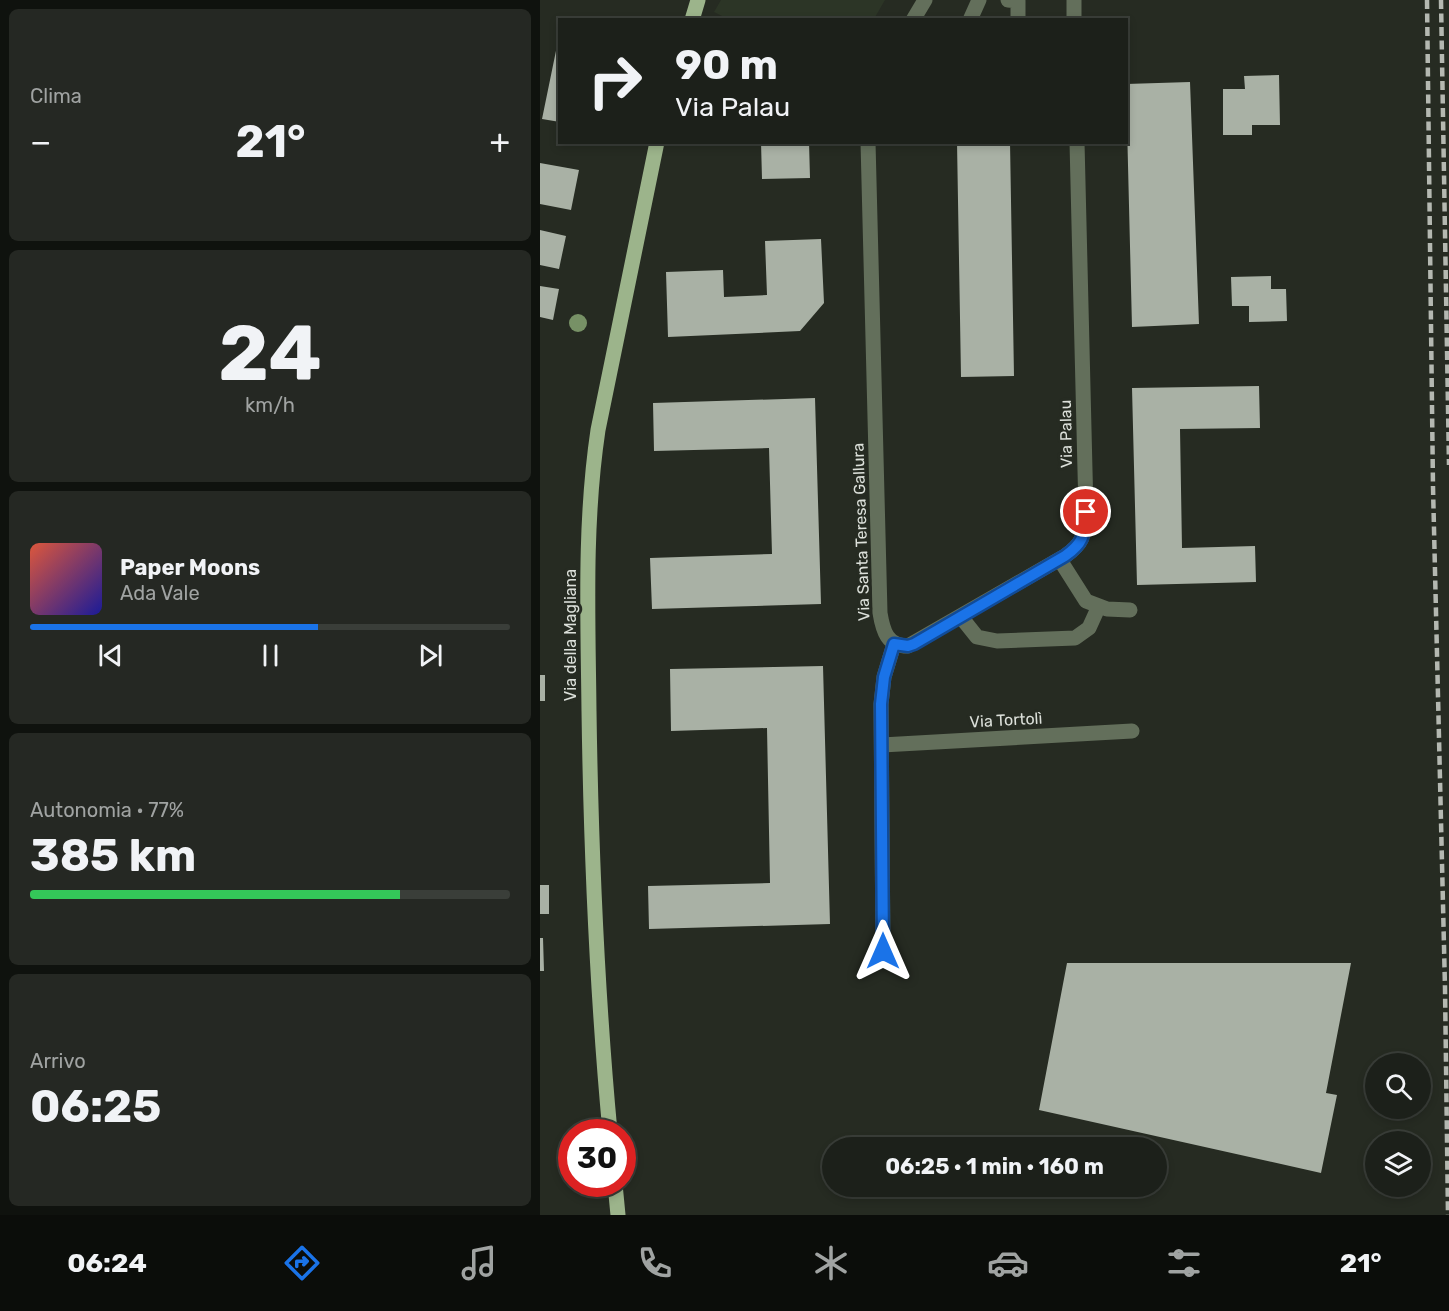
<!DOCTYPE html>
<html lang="it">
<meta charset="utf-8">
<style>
:root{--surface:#1c201a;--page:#252823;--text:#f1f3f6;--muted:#a0a3a2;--line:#3a3e39;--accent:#1a73e8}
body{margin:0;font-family:Rubik,sans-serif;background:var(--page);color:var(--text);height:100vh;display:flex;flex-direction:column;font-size:22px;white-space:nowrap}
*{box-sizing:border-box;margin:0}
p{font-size:20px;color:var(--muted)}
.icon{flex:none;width:33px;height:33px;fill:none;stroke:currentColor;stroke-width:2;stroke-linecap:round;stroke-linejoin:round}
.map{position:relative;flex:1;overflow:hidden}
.drawer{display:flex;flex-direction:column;gap:9px;padding:9px;background:#0f120e;width:540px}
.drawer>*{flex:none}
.banner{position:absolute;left:18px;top:18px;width:570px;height:126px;border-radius:0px;box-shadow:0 3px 9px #0003,0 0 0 2px var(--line);background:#1c201a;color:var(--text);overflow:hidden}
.buttons{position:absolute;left:825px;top:1053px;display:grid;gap:12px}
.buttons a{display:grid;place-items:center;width:66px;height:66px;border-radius:50%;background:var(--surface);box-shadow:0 3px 9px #0003,0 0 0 2px var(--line);font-size:30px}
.speed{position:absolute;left:18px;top:1119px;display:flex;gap:12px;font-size:30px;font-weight:700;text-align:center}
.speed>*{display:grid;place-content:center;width:78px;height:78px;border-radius:50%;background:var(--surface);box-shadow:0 3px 9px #0003,0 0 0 2px var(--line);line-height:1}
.speed .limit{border:9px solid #d22;background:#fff;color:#111}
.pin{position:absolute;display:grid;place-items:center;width:51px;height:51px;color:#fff;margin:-26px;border:3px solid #fff;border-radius:50%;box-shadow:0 2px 6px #0007}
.me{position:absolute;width:66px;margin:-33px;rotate:0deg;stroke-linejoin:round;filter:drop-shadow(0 0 4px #0008)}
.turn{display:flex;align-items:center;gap:21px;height:126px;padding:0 18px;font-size:27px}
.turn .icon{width:78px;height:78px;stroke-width:2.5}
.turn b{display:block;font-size:42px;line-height:51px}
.big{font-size:45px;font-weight:700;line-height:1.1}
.drawer .tile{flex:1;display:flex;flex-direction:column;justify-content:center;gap:9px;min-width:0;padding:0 21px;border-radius:9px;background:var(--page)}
.drawer .dial{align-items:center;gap:0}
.dial b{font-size:78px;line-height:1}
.song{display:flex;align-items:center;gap:18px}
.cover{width:72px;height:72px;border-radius:9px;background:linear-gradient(135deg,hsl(10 70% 55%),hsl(240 70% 35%))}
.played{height:6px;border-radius:3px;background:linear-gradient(90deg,var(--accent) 60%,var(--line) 60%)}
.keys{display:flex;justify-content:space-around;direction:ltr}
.heat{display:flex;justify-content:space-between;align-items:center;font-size:33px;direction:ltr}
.charge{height:9px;border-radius:4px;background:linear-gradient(90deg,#34c759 77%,var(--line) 0)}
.trip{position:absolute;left:282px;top:1137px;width:345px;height:60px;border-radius:30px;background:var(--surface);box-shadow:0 3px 9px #0003,0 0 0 2px var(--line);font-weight:700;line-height:60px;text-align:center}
.menu{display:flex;height:96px;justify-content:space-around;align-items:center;background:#0b0d0a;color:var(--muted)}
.menu .icon{width:42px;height:42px}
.menu .current{color:var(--accent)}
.menu b{font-size:27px;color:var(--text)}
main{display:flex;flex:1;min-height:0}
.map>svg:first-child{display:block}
.built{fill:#2c3526}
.building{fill:#a9b1a5}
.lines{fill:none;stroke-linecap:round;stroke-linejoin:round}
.minor{stroke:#636f5b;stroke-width:15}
.major{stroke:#9cb48b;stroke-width:15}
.rail{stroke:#b4b8b1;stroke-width:4.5;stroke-dasharray:9 4.5;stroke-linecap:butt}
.tree{fill:#779166}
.route-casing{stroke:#114b97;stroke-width:15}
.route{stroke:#1a73e8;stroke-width:10}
.labels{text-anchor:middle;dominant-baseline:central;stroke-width:6;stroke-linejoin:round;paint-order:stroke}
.street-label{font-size:16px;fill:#dce0da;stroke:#262b22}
</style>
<main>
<section class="drawer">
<div class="tile"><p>Clima</p>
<div class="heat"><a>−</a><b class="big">21°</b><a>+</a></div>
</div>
<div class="tile dial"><b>24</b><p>km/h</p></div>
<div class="tile">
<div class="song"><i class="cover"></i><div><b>Paper Moons</b><p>Ada Vale</p></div></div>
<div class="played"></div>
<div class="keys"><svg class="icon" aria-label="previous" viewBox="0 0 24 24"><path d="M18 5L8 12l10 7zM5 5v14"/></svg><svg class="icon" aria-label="pause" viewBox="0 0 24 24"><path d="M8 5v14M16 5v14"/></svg><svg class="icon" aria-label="next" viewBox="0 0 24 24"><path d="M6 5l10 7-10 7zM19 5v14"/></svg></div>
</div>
<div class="tile"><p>Autonomia · 77%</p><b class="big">385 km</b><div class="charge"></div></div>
<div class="tile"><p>Arrivo</p><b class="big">06:25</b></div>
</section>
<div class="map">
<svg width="909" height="1215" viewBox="0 0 909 1215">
<rect width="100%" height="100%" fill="#262b22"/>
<path class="built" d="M181,0H345L334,19L190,20L174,12Z"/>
<path class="building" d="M18,41H20V122L2,119Z
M739,75L740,125H712V135H683V89H705L704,76Z
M650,82L659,324L592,327L586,84Z
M221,142H269L270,178L222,179Z
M417,142H470L474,376L421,377Z
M0,163L39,170L31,210L0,204Z
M0,230L26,236L19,269L0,265Z
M281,239L284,303L260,331L128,337L126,272L183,270L184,297L227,295L225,241Z
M731,276V289H746L747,321L709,322V306H692L691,277Z
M0,286L19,289L13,320L0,317Z
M719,386L720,428L640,429L642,548L715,546L716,582L597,585L592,388Z
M275,398L281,604L112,609L110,558L232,554L229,448L114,451L113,403Z
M283,666L290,924L109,929L108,886L230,883L227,728L131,731L130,669Z
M0,675H5V701H0Z
M0,885H9V914H0Z
M0,938H3L4,971H0Z
M527,963H811L786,1093L797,1095L781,1173L499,1110Z"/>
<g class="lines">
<path class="minor" d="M468,0L478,1V20
M534,0V20
M373,20L385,0
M430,20L439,0
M328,142L340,613C343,631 347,646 368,646L525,556C545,542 544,534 546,511L537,142
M520,560L546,601L567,609L590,610
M421,617L437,637L457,641L535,638L549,628L559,606
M342,745L592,731
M343,951L341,704L344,677L354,644"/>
<path class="major" d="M152,20L158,0
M70,1132C57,992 51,852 49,711C48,617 44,524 58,430L117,142
M75,1184L78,1215"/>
<path class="rail" d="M887,0L893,487L905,988L908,1215
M901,0L909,465"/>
</g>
<circle class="tree" cx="38" cy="323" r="9"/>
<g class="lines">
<defs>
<path id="route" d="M343,951L341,704L344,677L354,644L368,646L374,644L525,556C545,542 544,534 546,512"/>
</defs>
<use href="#route" class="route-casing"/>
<use href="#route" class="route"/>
</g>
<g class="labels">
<g class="street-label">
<text transform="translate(526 434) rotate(-91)">Via Palau</text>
<text transform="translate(321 532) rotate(-92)">Via Santa Teresa Gallura</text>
<text transform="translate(30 635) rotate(-90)">Via della Magliana</text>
<text transform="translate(466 720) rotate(-3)">Via Tortolì</text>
</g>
</g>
</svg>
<div class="buttons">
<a><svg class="icon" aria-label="search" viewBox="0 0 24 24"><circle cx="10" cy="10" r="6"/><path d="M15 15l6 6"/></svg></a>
<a><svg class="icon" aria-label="layers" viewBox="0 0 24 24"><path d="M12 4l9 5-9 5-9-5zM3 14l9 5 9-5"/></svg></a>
</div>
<div class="speed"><div class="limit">30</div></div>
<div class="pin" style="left:546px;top:512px;background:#d93025"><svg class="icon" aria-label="arrive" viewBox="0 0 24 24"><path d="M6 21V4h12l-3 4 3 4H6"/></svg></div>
<svg class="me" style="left:343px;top:951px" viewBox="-20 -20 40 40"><path d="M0-17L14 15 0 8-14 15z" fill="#1a73e8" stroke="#fff" stroke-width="4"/></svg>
<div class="trip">06:25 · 1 min · 160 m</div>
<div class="banner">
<div class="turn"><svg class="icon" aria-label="right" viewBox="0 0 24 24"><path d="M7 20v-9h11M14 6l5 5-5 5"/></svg><div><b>90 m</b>Via Palau</div></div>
</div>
</div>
</main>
<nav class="menu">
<b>06:24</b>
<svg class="icon current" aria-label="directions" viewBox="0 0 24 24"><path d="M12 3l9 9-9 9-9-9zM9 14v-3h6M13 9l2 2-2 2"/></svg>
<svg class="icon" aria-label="music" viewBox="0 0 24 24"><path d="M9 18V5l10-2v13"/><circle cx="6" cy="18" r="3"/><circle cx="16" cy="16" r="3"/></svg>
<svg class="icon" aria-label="phone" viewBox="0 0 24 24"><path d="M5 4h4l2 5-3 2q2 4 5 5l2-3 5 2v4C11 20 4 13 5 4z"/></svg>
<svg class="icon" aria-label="climate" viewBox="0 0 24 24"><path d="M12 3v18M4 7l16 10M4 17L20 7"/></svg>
<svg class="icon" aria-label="car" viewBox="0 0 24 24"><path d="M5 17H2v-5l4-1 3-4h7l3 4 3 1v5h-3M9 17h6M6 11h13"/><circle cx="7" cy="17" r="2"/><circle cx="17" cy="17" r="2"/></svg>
<svg class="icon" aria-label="filters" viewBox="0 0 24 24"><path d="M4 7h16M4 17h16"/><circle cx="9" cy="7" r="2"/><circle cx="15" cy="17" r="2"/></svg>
<b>21°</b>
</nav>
